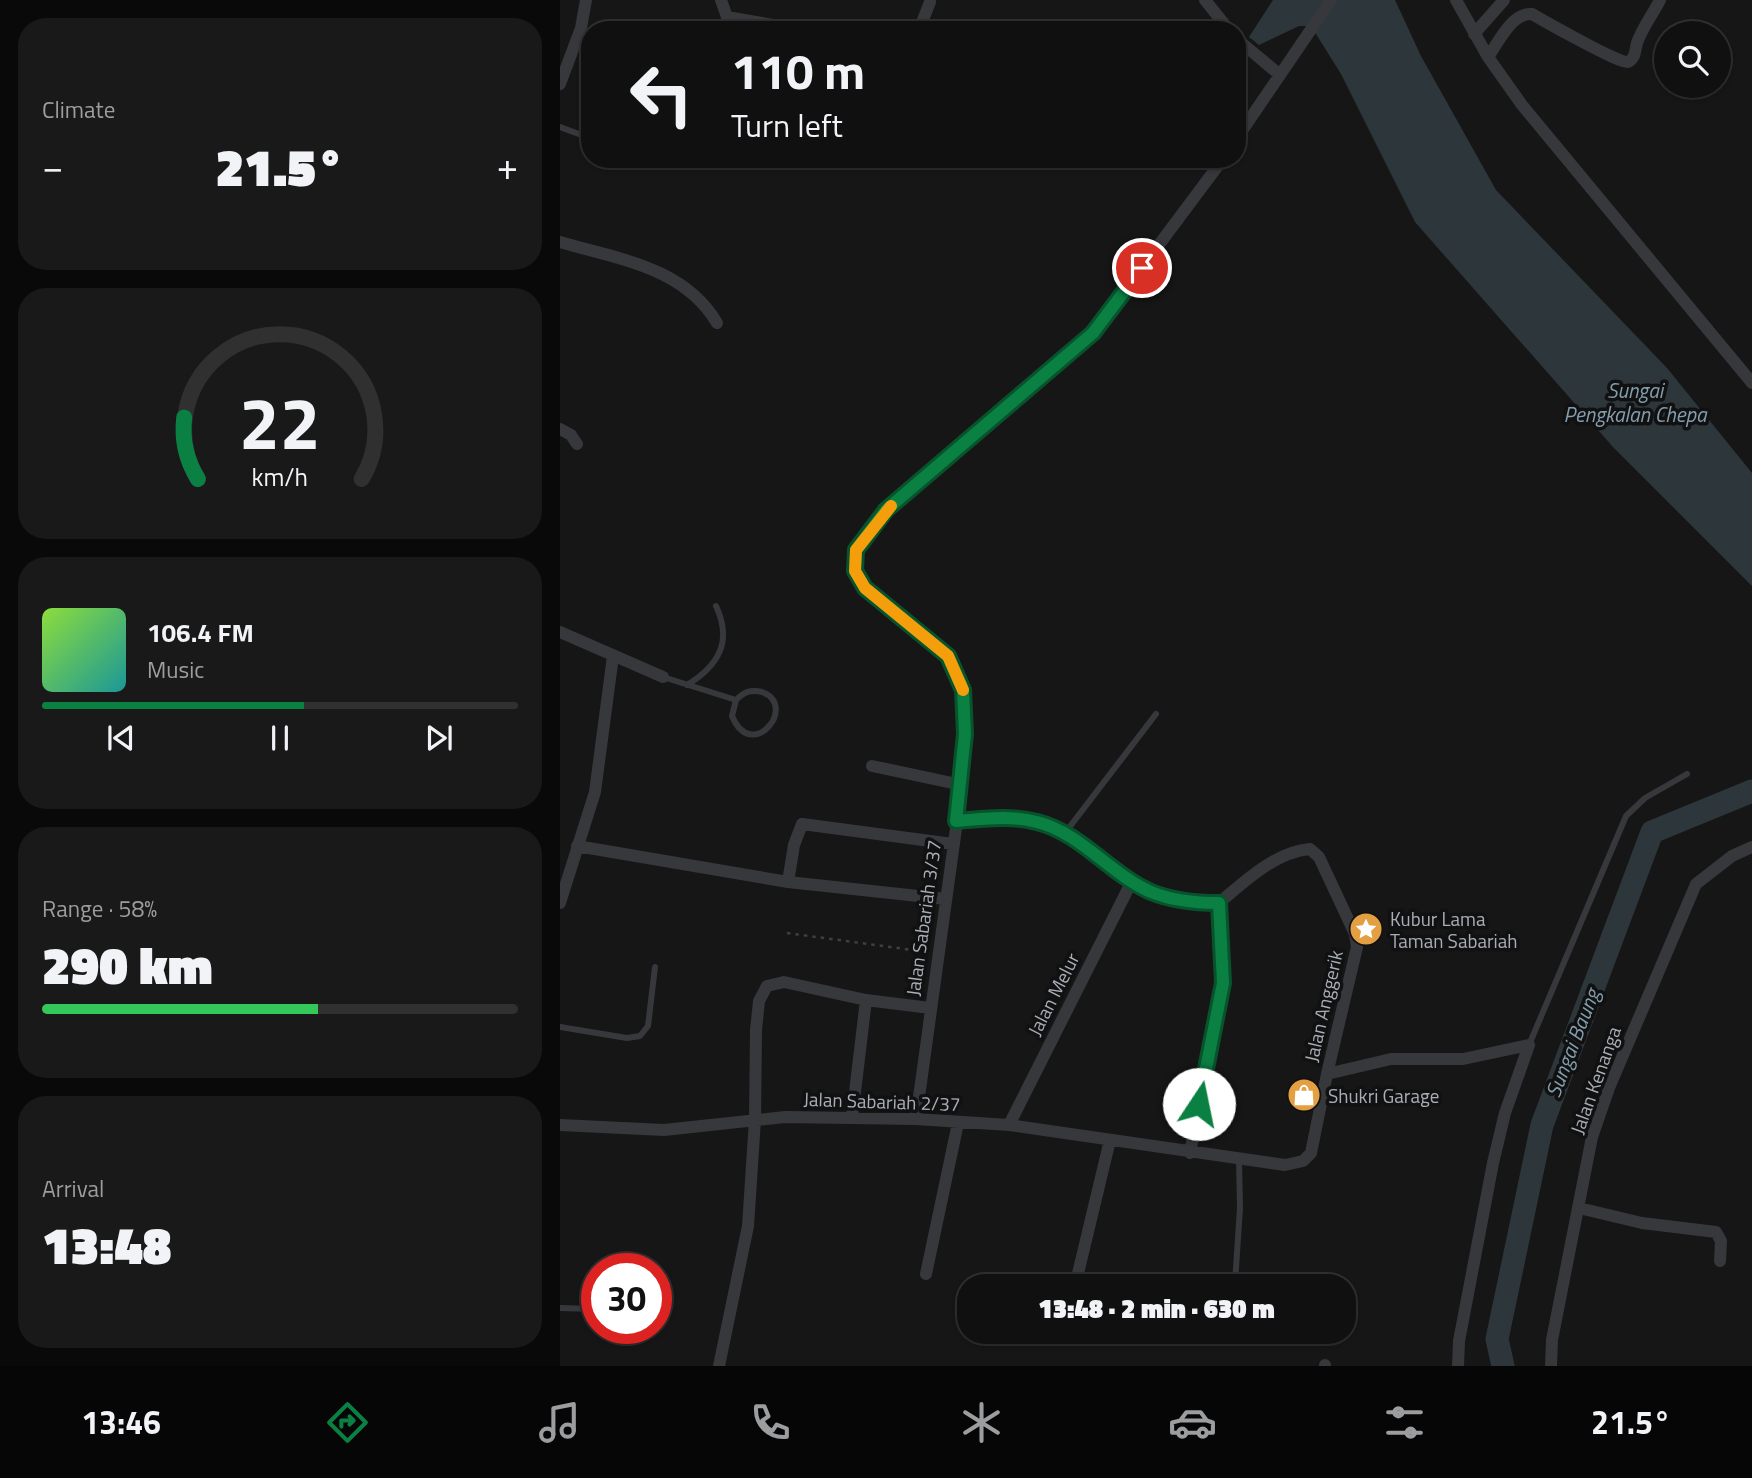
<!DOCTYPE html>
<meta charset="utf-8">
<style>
:root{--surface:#101011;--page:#19191a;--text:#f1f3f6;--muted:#9c9d9f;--line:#303031;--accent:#0b8043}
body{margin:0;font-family:"Titillium Web",sans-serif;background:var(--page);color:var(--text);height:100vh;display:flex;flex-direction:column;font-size:26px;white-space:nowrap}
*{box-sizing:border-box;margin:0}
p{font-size:23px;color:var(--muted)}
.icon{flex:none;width:38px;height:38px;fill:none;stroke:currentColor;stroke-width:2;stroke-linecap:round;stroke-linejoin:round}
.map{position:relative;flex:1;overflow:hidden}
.side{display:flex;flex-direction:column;gap:18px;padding:18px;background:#090909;width:560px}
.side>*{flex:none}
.banner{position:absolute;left:21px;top:21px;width:665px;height:147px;border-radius:28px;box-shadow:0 2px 5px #0004,0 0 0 2px var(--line);background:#101011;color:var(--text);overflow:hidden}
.fabs{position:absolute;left:1094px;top:21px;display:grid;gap:14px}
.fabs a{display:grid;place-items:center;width:77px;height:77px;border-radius:50%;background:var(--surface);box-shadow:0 2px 5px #0004,0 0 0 2px var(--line);font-size:35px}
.speed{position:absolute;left:21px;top:1253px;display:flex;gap:14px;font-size:35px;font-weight:700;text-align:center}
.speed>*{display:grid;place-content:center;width:91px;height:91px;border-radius:50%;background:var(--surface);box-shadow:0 2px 5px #0004,0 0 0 2px var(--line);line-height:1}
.speed .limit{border:10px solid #d22;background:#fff;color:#111}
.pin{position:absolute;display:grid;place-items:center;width:60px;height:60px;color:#fff;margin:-30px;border:4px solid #fff;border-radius:50%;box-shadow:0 2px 7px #0007}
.me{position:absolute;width:77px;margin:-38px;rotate:11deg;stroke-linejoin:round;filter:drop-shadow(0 0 5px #0008)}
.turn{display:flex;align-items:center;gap:24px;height:147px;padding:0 35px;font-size:32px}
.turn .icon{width:91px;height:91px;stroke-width:2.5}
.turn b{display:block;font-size:49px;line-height:60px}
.big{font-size:52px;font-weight:800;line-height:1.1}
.side .tile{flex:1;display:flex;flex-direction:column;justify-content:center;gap:10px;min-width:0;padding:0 24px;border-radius:28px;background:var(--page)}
.side .dial{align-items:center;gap:0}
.dial svg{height:182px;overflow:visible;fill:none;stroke:var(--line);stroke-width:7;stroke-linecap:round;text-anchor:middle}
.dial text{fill:var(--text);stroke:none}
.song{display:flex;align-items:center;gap:21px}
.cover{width:84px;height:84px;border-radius:10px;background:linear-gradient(135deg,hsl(90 70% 55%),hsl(180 70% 35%))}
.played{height:7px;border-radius:4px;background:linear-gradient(90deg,var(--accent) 55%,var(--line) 55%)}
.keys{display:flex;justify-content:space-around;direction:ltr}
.heat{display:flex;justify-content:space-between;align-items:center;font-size:38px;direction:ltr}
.charge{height:10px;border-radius:5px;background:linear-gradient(90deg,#34c759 58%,var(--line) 0)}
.trip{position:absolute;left:397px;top:1274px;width:399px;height:70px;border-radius:28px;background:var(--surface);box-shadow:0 2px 5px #0004,0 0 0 2px var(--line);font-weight:800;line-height:70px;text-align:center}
.menu{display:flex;height:112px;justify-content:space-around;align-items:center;background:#060607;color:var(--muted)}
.menu .icon{width:49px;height:49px}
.menu .current{color:var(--accent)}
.menu b{font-size:32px;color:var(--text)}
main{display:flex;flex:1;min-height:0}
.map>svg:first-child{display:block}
.water{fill:#2d363a}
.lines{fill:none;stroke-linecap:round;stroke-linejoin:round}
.river{stroke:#2d363a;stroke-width:23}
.path{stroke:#3d3f43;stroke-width:2.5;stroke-dasharray:3.5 5;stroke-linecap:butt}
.service{stroke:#37383c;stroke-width:6}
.minor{stroke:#37383c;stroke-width:12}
.route-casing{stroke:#07532c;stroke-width:18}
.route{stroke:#0b8043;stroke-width:12}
.slow{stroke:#f59e0b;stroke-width:12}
.labels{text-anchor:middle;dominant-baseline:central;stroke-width:7;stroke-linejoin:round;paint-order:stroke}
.street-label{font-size:19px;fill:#a9aeb6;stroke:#111112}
.poi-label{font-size:19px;fill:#a9aeb6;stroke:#111112;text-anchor:start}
.water-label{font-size:21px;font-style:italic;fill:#839eaf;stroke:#111112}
</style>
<main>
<section class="side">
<div class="tile"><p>Climate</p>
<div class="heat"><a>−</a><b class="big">21.5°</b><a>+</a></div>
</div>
<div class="tile dial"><svg viewBox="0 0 100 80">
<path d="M14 69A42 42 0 1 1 86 69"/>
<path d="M14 69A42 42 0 0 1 8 42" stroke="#0b8043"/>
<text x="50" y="56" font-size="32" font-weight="700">22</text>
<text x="50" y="72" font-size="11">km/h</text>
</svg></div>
<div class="tile">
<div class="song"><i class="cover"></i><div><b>106.4 FM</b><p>Music</p></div></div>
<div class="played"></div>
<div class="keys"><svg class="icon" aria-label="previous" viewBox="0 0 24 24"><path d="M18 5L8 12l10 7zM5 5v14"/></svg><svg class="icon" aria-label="pause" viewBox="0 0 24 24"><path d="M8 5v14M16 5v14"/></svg><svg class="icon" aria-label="next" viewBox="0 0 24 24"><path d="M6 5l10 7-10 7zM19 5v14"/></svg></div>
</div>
<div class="tile"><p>Range · 58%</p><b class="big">290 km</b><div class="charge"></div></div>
<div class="tile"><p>Arrival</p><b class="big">13:48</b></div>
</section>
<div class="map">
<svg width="1192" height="1366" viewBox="0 0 1192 1366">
<rect width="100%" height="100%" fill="#161617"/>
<path class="water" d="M713,0H835L861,56L936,190L1107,368L1192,473V586L1053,447L855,222L781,74L751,26H739L699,45L689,37Z"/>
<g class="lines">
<path class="river" d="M943,1366L937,1339L982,1125L1092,832L1192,791"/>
<path class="path" d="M227,933L367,952"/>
<path class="service" d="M0,127L30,138
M103,677L176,700C184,692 191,689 202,692C239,705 192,764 172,716L176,700
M127,685C158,666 173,642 156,606
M505,833L596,714
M0,1027L67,1038L80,1036L88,1026L95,967
M969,1045L1066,816L1085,798L1127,774
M675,1283L680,1208L679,1159
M0,1308L35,1309"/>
<path class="minor" d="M161,0L167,17L242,30
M645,0L669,30
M896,0L928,57L962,105L1192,383
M359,30L370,2
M914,34L944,0
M677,39L720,75
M928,57C938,43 952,12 972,14C984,21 1062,65 1068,62C1076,58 1075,50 1077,43C1082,28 1093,14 1100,0
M0,84L21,28L26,0
M677,138L771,0
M0,242C58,259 124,267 157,323
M0,429L11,435L17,444
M0,632L103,677
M312,766L402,785
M396,821C424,819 450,815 477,822C521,833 550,874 591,892C613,901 635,903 659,903
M17,846L228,882
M386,899L228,882L234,845L242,824L393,844
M0,903L35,792L53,656
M767,1074L831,1059H903L969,1045L945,1113L933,1163L899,1341L898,1366
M292,1117L306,1000
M356,1119L402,785L405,734L403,690L388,656L305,588L295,571L296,550L326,510L533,333L663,159
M0,1125L104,1130L225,1117L356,1119L449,1125L725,1165L743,1161L751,1153L767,1074L797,947L795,934L759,857L750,849C715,852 685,881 659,903
M449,1125L572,881
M630,1153L663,983L659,903
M1019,1208L1082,1223L1156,1232L1161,1241L1160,1261
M366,1274L398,1123
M515,1286L550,1140
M159,1366L188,1226L195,1120L196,1030L199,1001L207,986L224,982L306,1000L370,1008
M765,1366V1365
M991,1366L992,1340L1032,1137L1049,1088L1136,884L1172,856L1192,847"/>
</g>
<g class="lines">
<defs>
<path id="route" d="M582,268L533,333L326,510L296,550L295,571L305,588L388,656L403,690L405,734L396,821C424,819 449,815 477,822C521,833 550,874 591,892C613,901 635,903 659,903L663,983L639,1104"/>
</defs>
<use href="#route" class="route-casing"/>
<use href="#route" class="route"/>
<path class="slow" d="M331,506L296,550L295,571L305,588L388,656L403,690"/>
</g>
<defs>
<symbol id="sight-disc" viewBox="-11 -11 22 22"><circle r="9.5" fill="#e49f42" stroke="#111112"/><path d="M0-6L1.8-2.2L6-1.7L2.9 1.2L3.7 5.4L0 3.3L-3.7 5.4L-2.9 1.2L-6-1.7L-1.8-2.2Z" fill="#fff"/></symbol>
<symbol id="shop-disc" viewBox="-11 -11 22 22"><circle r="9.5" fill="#e49f42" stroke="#111112"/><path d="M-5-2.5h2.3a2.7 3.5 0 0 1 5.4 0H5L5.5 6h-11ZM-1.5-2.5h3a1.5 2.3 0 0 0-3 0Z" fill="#fff"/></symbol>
</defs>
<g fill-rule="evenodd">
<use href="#sight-disc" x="787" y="910" width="38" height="38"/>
<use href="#shop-disc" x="725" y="1076" width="38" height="38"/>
</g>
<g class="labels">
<g class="street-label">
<text transform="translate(363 918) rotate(-82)">Jalan Sabariah 3/37</text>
<text transform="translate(493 994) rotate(-63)">Jalan Melur</text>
<text transform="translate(763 1006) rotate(-77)">Jalan Anggerik</text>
<text transform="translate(1035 1080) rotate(-70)">Jalan Kenanga</text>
<text transform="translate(322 1101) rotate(2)">Jalan Sabariah 2/37</text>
</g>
<g class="poi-label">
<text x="830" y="918">Kubur Lama<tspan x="830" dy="22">Taman Sabariah</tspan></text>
<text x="768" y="1095">Shukri Garage</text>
</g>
<g class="water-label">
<text x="1075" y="390">Sungai<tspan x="1075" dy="24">Pengkalan Chepa</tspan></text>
<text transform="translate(1012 1043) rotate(-69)">Sungai Baung</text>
</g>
</g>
</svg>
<div class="fabs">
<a><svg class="icon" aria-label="search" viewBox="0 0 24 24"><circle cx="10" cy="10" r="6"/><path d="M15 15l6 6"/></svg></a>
</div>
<div class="speed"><div class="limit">30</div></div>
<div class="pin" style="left:582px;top:268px;background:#d93025"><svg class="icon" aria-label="arrive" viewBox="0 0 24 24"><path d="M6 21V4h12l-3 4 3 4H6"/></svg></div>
<svg class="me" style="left:639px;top:1104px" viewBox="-20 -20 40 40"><circle r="19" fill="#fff"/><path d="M0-13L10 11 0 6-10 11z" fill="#0b8043"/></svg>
<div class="trip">13:48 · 2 min · 630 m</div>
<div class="banner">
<div class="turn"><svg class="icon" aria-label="left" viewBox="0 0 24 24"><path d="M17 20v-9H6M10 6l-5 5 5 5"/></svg><div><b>110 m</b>Turn left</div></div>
</div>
</div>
</main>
<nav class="menu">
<b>13:46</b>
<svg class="icon current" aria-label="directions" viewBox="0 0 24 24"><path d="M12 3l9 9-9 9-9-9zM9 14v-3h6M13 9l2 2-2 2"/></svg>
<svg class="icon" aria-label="music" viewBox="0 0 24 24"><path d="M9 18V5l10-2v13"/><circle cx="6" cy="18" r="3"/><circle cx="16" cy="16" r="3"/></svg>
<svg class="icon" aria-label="phone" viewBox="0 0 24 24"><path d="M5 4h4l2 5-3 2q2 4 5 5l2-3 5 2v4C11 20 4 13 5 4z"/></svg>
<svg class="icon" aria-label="climate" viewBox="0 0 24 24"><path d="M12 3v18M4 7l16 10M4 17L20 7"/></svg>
<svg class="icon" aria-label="car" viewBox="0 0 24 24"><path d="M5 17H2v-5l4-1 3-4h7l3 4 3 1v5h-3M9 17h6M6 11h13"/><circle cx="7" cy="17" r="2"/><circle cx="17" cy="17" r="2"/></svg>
<svg class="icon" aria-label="filters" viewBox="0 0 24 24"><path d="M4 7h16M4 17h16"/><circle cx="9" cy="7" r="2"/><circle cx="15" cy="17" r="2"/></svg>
<b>21.5°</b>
</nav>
